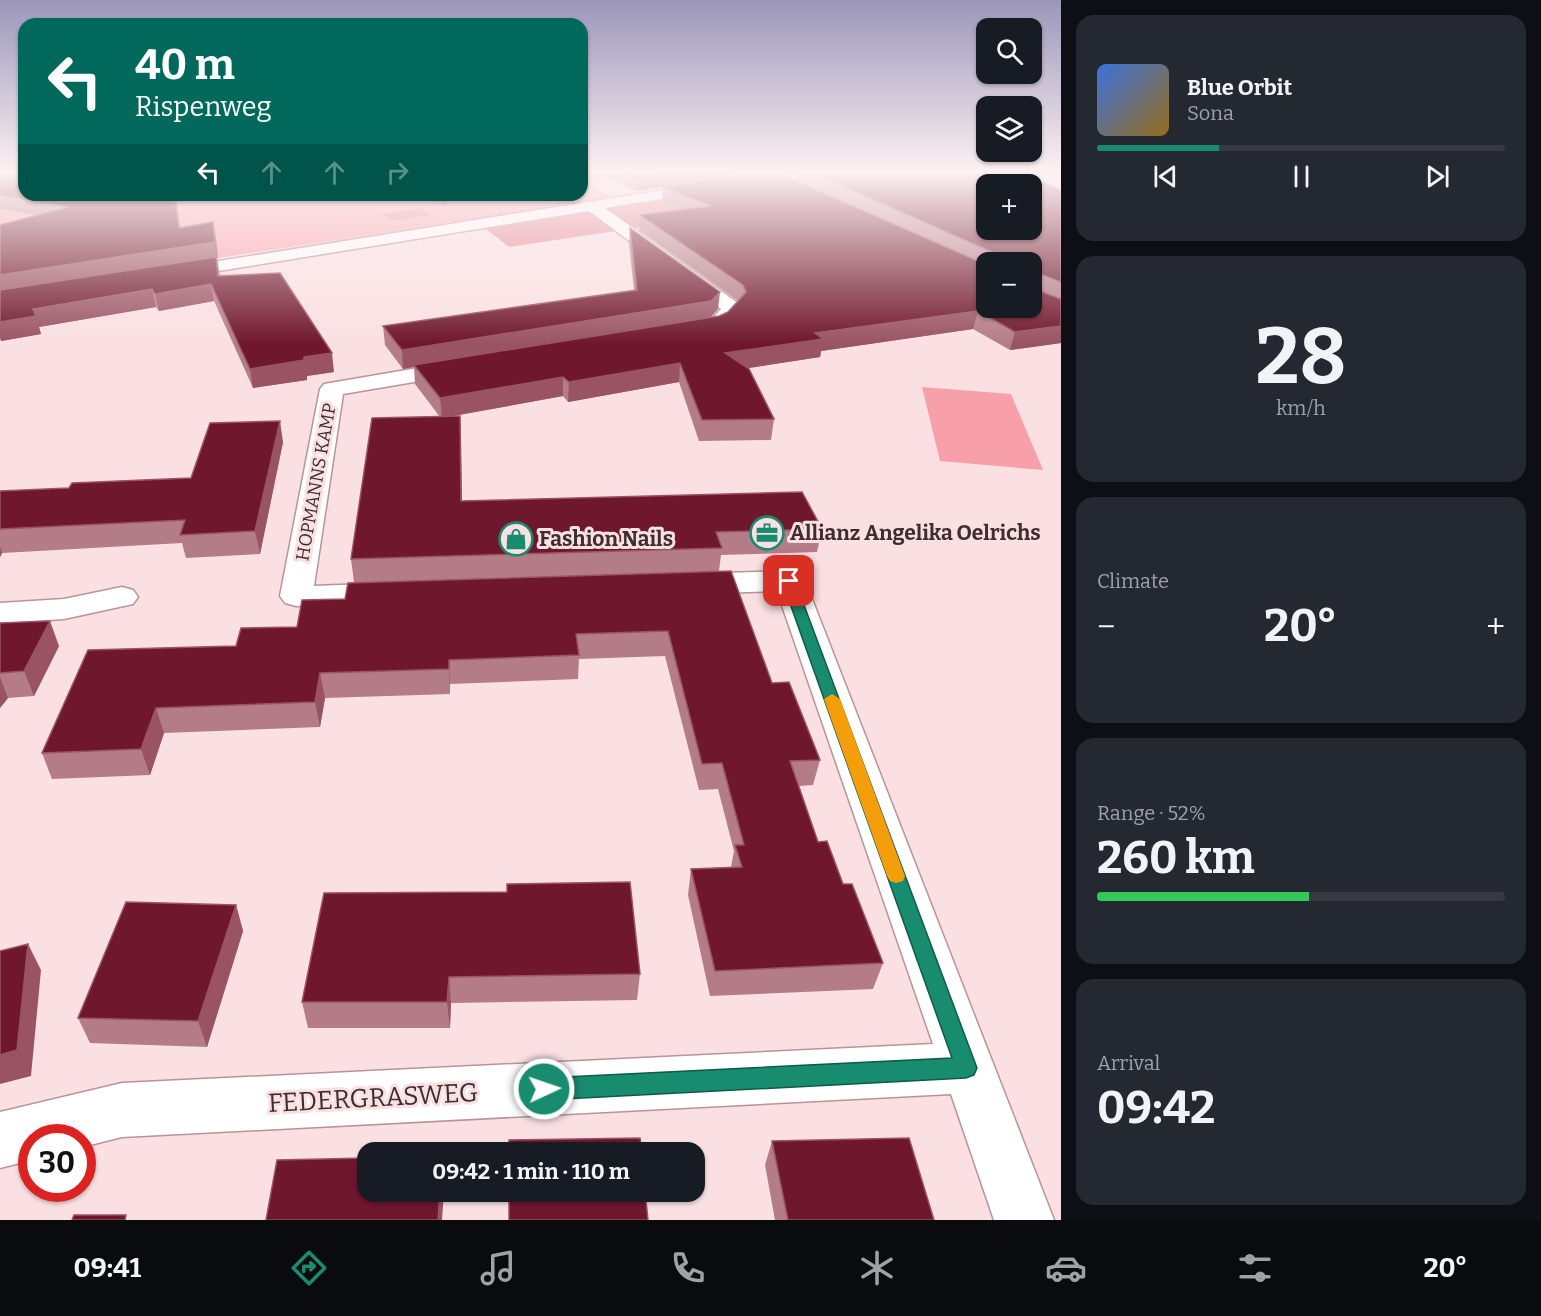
<!DOCTYPE html>
<meta charset="utf-8">
<style>
:root{--surface:#171b24;--page:#242831;--text:#f1f3f6;--muted:#9ea1a6;--line:#363941;--accent:#188c6e}
body{margin:0;font-family:Bitter,serif;background:var(--page);color:var(--text);height:100vh;display:flex;flex-direction:column;font-size:22px;white-space:nowrap}
*{box-sizing:border-box;margin:0}
p{font-size:20px;color:var(--muted)}
.icon{flex:none;width:33px;height:33px;fill:none;stroke:currentColor;stroke-width:2;stroke-linecap:round;stroke-linejoin:round}
.map{position:relative;flex:1;overflow:hidden}
.drawer{display:flex;flex-direction:column;gap:15px;padding:15px;background:#0d0f14;width:480px}
.drawer>*{flex:none}
.guide{position:absolute;left:18px;top:18px;width:570px;height:183px;border-radius:18px;box-shadow:0 2px 4px #0004;background:#00695c;color:#fff;overflow:hidden}
.controls{position:absolute;left:976px;top:18px;display:grid;gap:12px}
.controls a{display:grid;place-items:center;width:66px;height:66px;border-radius:12px;background:var(--surface);box-shadow:0 2px 4px #0004;font-size:30px}
.speed{position:absolute;left:18px;top:1124px;display:flex;gap:12px;font-size:30px;font-weight:700;text-align:center}
.speed>*{display:grid;place-content:center;width:78px;height:78px;border-radius:50%;background:var(--surface);box-shadow:0 2px 4px #0004;line-height:1}
.speed .limit{border:9px solid #d22;background:#fff;color:#111}
.pin{position:absolute;display:grid;place-items:center;width:51px;height:51px;color:#fff;margin:-26px;border-radius:12px;box-shadow:0 3px 9px #0006}
.me{position:absolute;width:66px;margin:-33px;rotate:87deg;stroke-linejoin:round;filter:drop-shadow(0 0 4px #0008)}
.turn{display:flex;align-items:center;gap:21px;height:126px;padding:0 18px;font-size:27px}
.turn .icon{width:78px;height:78px;stroke-width:2.5}
.turn b{display:block;font-size:42px;line-height:51px}
.lanes{display:flex;align-items:center;height:57px;padding:0 18px;background:#0003;justify-content:center;gap:30px;direction:ltr}
.lanes .off{opacity:.35}
.big{font-size:45px;font-weight:700;line-height:1.1}
.drawer .widget{flex:1;display:flex;flex-direction:column;justify-content:center;gap:9px;min-width:0;padding:0 21px;border-radius:18px;background:var(--page)}
.drawer .dial{align-items:center;gap:0}
.dial b{font-size:78px;line-height:1}
.song{display:flex;align-items:center;gap:18px}
.cover{width:72px;height:72px;border-radius:9px;background:linear-gradient(135deg,hsl(220 70% 55%),hsl(40 70% 35%))}
.played{height:6px;border-radius:3px;background:linear-gradient(90deg,var(--accent) 30%,var(--line) 30%)}
.keys{display:flex;justify-content:space-around;direction:ltr}
.heat{display:flex;justify-content:space-between;align-items:center;font-size:33px;direction:ltr}
.charge{height:9px;border-radius:4px;background:linear-gradient(90deg,#34c759 52%,var(--line) 0)}
.trip{position:absolute;left:357px;top:1142px;width:348px;height:60px;border-radius:18px;background:var(--surface);box-shadow:0 2px 4px #0004;font-weight:700;line-height:60px;text-align:center}
.menu{display:flex;height:96px;justify-content:space-around;align-items:center;background:#090b0e;color:var(--muted)}
.menu .icon{width:42px;height:42px}
.menu .active{color:var(--accent)}
.menu b{font-size:27px;color:var(--text)}
main{display:flex;flex:1;min-height:0}
.map>svg:first-child{display:block}
.green{fill:#f8a0aa}
.forest{fill:#e2808c}
.lines{fill:none;stroke-linecap:round;stroke-linejoin:round}
.minor-casing{stroke:#ba9397;stroke-width:3}
.minor{fill:#fff;fill-rule:evenodd}
.wall{fill:#b47c87;fill-rule:evenodd}
.shaded-wall{fill:#995363}
.building{fill:#6f172c;stroke:#995363;stroke-width:1.5;fill-rule:evenodd}
.route{fill:#188c6e;stroke:#105b48;stroke-width:1.5}
.slow{fill:#f59e0b}
.labels{text-anchor:middle;dominant-baseline:central;stroke-width:6;stroke-linejoin:round;paint-order:stroke}
.far-street-label{font-size:18px;fill:#3e2e2f;stroke:#fae0e2}
.poi-label{font-size:21px;font-weight:bold;fill:#3e2e2f;stroke:#fae0e2;text-anchor:start}
.near-street-label{font-size:26px;fill:#3e2e2f;stroke:#fae0e2}
</style>
<main>
<div class="map">
<svg width="1061" height="1220" viewBox="0 0 1061 1220">
<rect width="100%" height="100%" fill="#fae0e2"/>
<path class="green" d="M582,173H613L593,187L614,198L0,291V176L24,195H582Z
M922,387L1011,394L1043,470L940,461Z"/>
<path class="forest" d="M718,189L763,209L509,247L472,218L614,198L627,203Z
M420,208L431,215L392,221L381,214Z"/>
<g class="lines">
<defs>
<path id="minor" d="M770,173H805L798,177L605,208L739,304L742,308C728,328 716,340 690,333L687,329L690,325L710,321L721,309L589,211L175,278L169,277L166,273L169,269L175,268Z
M459,361L467,363L470,368L467,373L343,394L314,586L391,583L402,586L407,593L402,600L391,603L296,606L285,603L280,596L320,389L324,384Z
M789,571L800,574L805,581L1054,1220H994L951,1094L122,1137L82,1147V1137H32V1160L0,1168V1112L122,1083L933,1044L777,591L691,594L680,591L675,584L680,577L691,574Z
M122,587L133,590L138,597L133,604L64,619L0,623V603L64,599Z"/>
</defs>
<use href="#minor" class="minor-casing"/>
<use href="#minor" class="minor"/>
</g>
<path class="wall" d="M0,173L24,195H176L180,228L213,222L216,238L218,258H217L220,276L334,372L307,376V380L253,388L214,301L159,311L156,307L39,327L41,334L1,341L0,337V225L36,215L0,209Z
M594,173H733V175L637,191Z
M796,173H1022L1061,190V343L1010,350L973,329L821,351L820,357L747,368L774,419L771,440L699,441L679,382L568,402L563,396L453,416H460L462,501L822,529L817,552L721,555L719,571H731L772,683L820,760L813,785L799,786L818,842L843,884L883,963L873,989L710,996L688,895L691,869L731,867L734,851L718,789L699,790L665,656L579,659L578,679L450,684V694L325,698L320,727L164,733L150,775L52,779L42,753L236,646L297,627L345,599L354,582L351,559L440,417L415,384L414,367L403,369L385,345L383,326L634,290L629,244L630,228L718,309L710,318L719,316L728,312L738,301L639,230L640,215L682,209L662,201L663,187L842,201L795,180ZM987,262H1032L987,308Z
M422,195H444L446,200L447,207Z
M283,442L260,554L186,558L182,543L2,553L0,557V491L69,488L191,478Z
M0,623L59,646L34,696L8,698L0,708Z
M324,893L640,974L637,1000L451,1003L450,1028H308L302,1002Z
M236,905L243,931L207,1047L90,1043L78,1018Z
M772,1141L934,1220H775L765,1165Z"/>
<path class="shaded-wall" d="M672,173H733V175L637,191V179Z
M175,195H176L182,243L179,228Z
M213,222L216,238L218,258H217L221,293L218,276L0,293V275Z
M211,284L214,301L159,311L155,294Z
M152,289L156,307L39,327L41,334L1,341L0,337V322L33,309Z
M720,292L718,309L709,319L414,365V367L403,369L402,350Z
M978,311L973,329L821,351L820,357L723,372L725,353L815,333Z
M1061,326V343L1010,350L1015,332Z
M332,353L334,372L307,376V380L253,388L250,369L304,357Z
M680,363L679,382L568,402L569,382Z
M563,377V396L442,418L440,398Z
M460,416L461,437L462,523L461,501Z
M280,421L283,442L260,554L255,531Z
M0,547L2,553L0,557Z
M50,621L59,646L34,696L24,671Z
M449,660L450,684V694L449,669Z
M320,673L325,698L320,727L315,702Z
M0,677L8,698L0,708Z
M156,708L164,733L150,775L141,749Z
M236,905L243,931L207,1047L198,1021Z
M28,944L41,970L31,1076L0,1084V1055Z
M449,977L451,1003L450,1028L447,1002Z
M440,1191H444L442,1220H438Z"/>
<path class="building" d="M0,173H24V195H175L179,228L213,222L215,242L0,275V225L68,207L0,195Z
M624,173H672L637,179Z
M756,173H778L987,265V308H1032V262H993L992,252L813,173H1022L1061,190V282L1038,273L1035,275V289L1061,299V326L1015,332L978,311L815,333L823,339L725,353L749,369L774,419L702,420L680,363L569,382L563,377L440,398L414,365L719,316L728,312L746,292L743,285L640,215L711,206L663,187ZM987,184H1032V230H987Z
M436,195H444L446,200Z
M630,228L720,292L711,301L402,350L383,326L637,290Z
M216,257L218,276L280,273L332,353L304,357V360L250,369L211,284L155,294L152,289L33,309L36,316L0,322V290Z
M460,416L461,501L802,492L822,529L716,532L722,548L351,559L372,418Z
M280,421L255,531L180,535L185,520L0,529V491L69,488L72,483L191,478L210,423Z
M731,571L772,683L789,682L820,760L790,761L818,842L827,841L843,884H852L883,963L715,971L691,869L742,867L735,845H744L722,763L702,764L668,631L576,634L579,655L449,660V669L320,673L315,702L156,708L141,749L42,753L88,650L236,646L241,628L297,627L302,600L345,599L348,583Z
M50,621L24,671L0,673V623Z
M630,882L640,974L449,977L447,1002H302L324,893L507,892V884Z
M126,902L236,905L198,1021L78,1018Z
M28,944L17,1050L0,1055V951Z
M640,1138L642,1152H509V1140Z
M909,1138L934,1220H788L772,1141Z
M368,1158V1191H440L438,1220H266L277,1160Z
M509,1191H645L648,1220H509Z
M74,1215H126L125,1220H72Z"/>
<linearGradient id="sky" x2="0" y2="1"><stop stop-color="#9b96ba"/><stop offset="0.5" stop-color="#fdf1f2"/><stop offset="1" stop-color="#fdf1f2" stop-opacity="0"/></linearGradient>
<rect width="1061" height="344" fill="url(#sky)"/>
<path class="route" d="M789,577L795,581L977,1068L974,1075L966,1078L544,1100L536,1097L533,1089L536,1081L544,1078L952,1058L782,581Z"/>
<path class="slow" d="M832,694L840,699L905,876L903,881L896,883L890,881L887,876L824,699Z"/>
<defs>
<symbol id="office-ring" viewBox="-11 -11 22 22"><circle r="9.5" fill="#fae0e2" stroke="#188c6e" stroke-width="1.5"/><path d="M-6-3h4V-5.5h4V-3h4V5H-6ZM-1-4.5V-3h2v-1.5ZM-6 0V1H6V0Z" fill="#188c6e"/></symbol>
<symbol id="shop-ring" viewBox="-11 -11 22 22"><circle r="9.5" fill="#fae0e2" stroke="#188c6e" stroke-width="1.5"/><path d="M-5-2.5h2.3a2.7 3.5 0 0 1 5.4 0H5L5.5 6h-11ZM-1.5-2.5h3a1.5 2.3 0 0 0-3 0Z" fill="#188c6e"/></symbol>
</defs>
<g fill-rule="evenodd">
<use href="#office-ring" x="748" y="514" width="38" height="38"/>
<use href="#shop-ring" x="497" y="520" width="38" height="38"/>
</g>
<g class="labels">
<g class="far-street-label">
<text transform="translate(316 482) rotate(-80)">HOPMANNS KAMP</text>
</g>
<g class="poi-label">
<text x="790" y="533">Allianz Angelika Oelrichs</text>
<text x="539" y="539">Fashion Nails</text>
</g>
<g class="near-street-label">
<text transform="translate(373 1098) rotate(-3)">FEDERGRASWEG</text>
</g>
</g>
</svg>
<div class="controls">
<a><svg class="icon" aria-label="search" viewBox="0 0 24 24"><circle cx="10" cy="10" r="6"/><path d="M15 15l6 6"/></svg></a>
<a><svg class="icon" aria-label="layers" viewBox="0 0 24 24"><path d="M12 4l9 5-9 5-9-5zM3 14l9 5 9-5"/></svg></a>
<a>+</a>
<a>−</a>
</div>
<div class="speed"><div class="limit">30</div></div>
<div class="pin" style="left:789px;top:581px;background:#d93025"><svg class="icon" aria-label="arrive" viewBox="0 0 24 24"><path d="M6 21V4h12l-3 4 3 4H6"/></svg></div>
<svg class="me" style="left:544px;top:1089px" viewBox="-20 -20 40 40"><circle r="17" fill="#188c6e" stroke="#fff" stroke-width="3"/><path d="M0-11L8 9 0 5-8 9z" fill="#fff"/></svg>
<div class="trip">09:42 · 1 min · 110 m</div>
<div class="guide">
<div class="turn"><svg class="icon" aria-label="left" viewBox="0 0 24 24"><path d="M17 20v-9H6M10 6l-5 5 5 5"/></svg><div><b>40 m</b>Rispenweg</div></div>
<div class="lanes"><svg class="icon" aria-label="left" viewBox="0 0 24 24"><path d="M17 20v-9H6M10 6l-5 5 5 5"/></svg><svg class="icon off" aria-label="ahead" viewBox="0 0 24 24"><path d="M12 20V5M6 11l6-6 6 6"/></svg><svg class="icon off" aria-label="ahead" viewBox="0 0 24 24"><path d="M12 20V5M6 11l6-6 6 6"/></svg><svg class="icon off" aria-label="right" viewBox="0 0 24 24"><path d="M7 20v-9h11M14 6l5 5-5 5"/></svg></div>
</div>
</div>
<section class="drawer">
<div class="widget">
<div class="song"><i class="cover"></i><div><b>Blue Orbit</b><p>Sona</p></div></div>
<div class="played"></div>
<div class="keys"><svg class="icon" aria-label="previous" viewBox="0 0 24 24"><path d="M18 5L8 12l10 7zM5 5v14"/></svg><svg class="icon" aria-label="pause" viewBox="0 0 24 24"><path d="M8 5v14M16 5v14"/></svg><svg class="icon" aria-label="next" viewBox="0 0 24 24"><path d="M6 5l10 7-10 7zM19 5v14"/></svg></div>
</div>
<div class="widget dial"><b>28</b><p>km/h</p></div>
<div class="widget"><p>Climate</p>
<div class="heat"><a>−</a><b class="big">20°</b><a>+</a></div>
</div>
<div class="widget"><p>Range · 52%</p><b class="big">260 km</b><div class="charge"></div></div>
<div class="widget"><p>Arrival</p><b class="big">09:42</b></div>
</section>
</main>
<nav class="menu">
<b>09:41</b>
<svg class="icon active" aria-label="directions" viewBox="0 0 24 24"><path d="M12 3l9 9-9 9-9-9zM9 14v-3h6M13 9l2 2-2 2"/></svg>
<svg class="icon" aria-label="music" viewBox="0 0 24 24"><path d="M9 18V5l10-2v13"/><circle cx="6" cy="18" r="3"/><circle cx="16" cy="16" r="3"/></svg>
<svg class="icon" aria-label="phone" viewBox="0 0 24 24"><path d="M5 4h4l2 5-3 2q2 4 5 5l2-3 5 2v4C11 20 4 13 5 4z"/></svg>
<svg class="icon" aria-label="climate" viewBox="0 0 24 24"><path d="M12 3v18M4 7l16 10M4 17L20 7"/></svg>
<svg class="icon" aria-label="car" viewBox="0 0 24 24"><path d="M5 17H2v-5l4-1 3-4h7l3 4 3 1v5h-3M9 17h6M6 11h13"/><circle cx="7" cy="17" r="2"/><circle cx="17" cy="17" r="2"/></svg>
<svg class="icon" aria-label="filters" viewBox="0 0 24 24"><path d="M4 7h16M4 17h16"/><circle cx="9" cy="7" r="2"/><circle cx="15" cy="17" r="2"/></svg>
<b>20°</b>
</nav>
